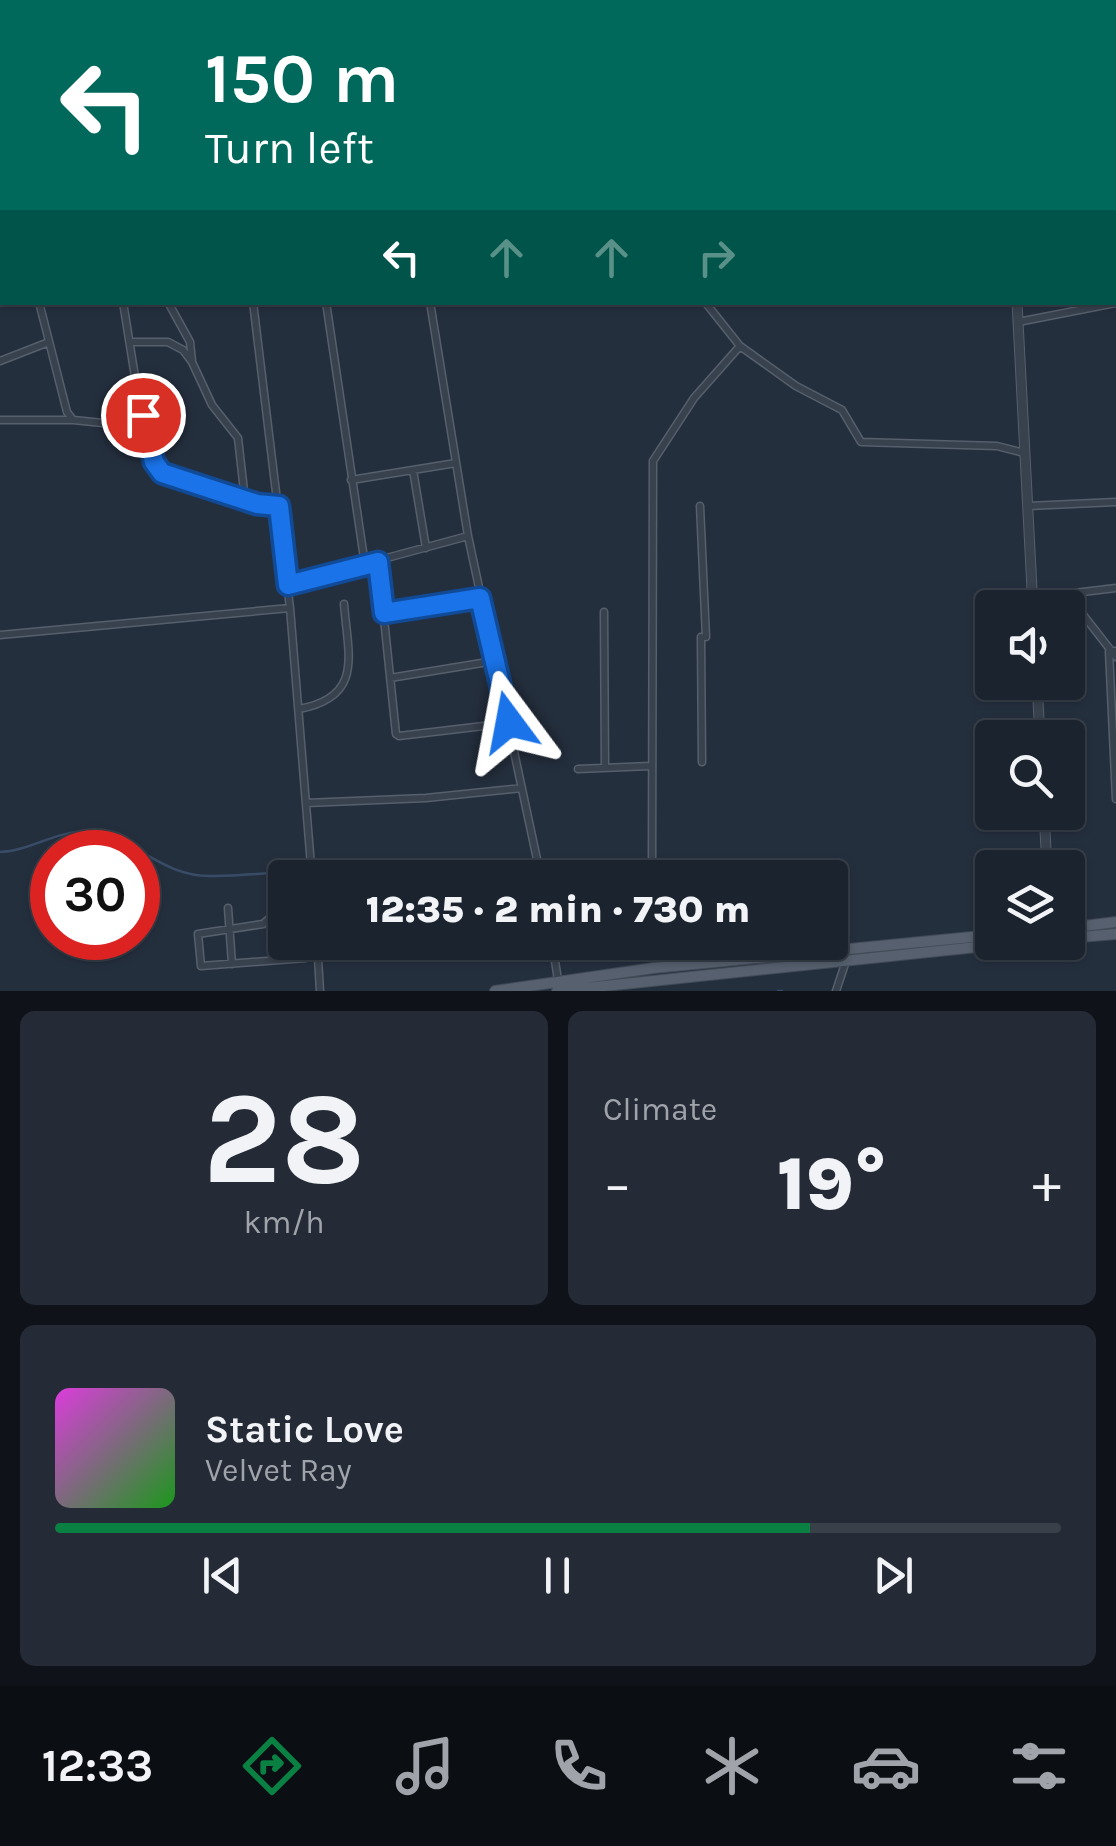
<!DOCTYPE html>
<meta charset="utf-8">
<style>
:root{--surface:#1b232e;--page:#242b36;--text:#f1f3f6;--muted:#a0a4aa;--line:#39404a;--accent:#0b8043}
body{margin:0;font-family:Karla,sans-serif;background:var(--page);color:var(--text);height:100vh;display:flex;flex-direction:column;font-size:38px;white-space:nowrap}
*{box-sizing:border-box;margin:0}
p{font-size:32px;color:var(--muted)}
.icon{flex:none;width:55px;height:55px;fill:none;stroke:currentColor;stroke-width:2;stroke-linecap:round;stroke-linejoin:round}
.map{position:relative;height:991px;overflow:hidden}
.drawer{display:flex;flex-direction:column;gap:20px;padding:20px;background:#0f1319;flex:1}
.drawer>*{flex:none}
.guide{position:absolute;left:0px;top:0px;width:1118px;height:305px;box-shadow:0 2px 8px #0004,0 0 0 2px var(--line);background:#00695c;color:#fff;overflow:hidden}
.buttons{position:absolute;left:975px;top:590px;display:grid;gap:20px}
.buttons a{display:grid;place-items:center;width:110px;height:110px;border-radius:10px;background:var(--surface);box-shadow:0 2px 8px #0004,0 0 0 2px var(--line);font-size:50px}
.speed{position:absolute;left:30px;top:830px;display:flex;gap:20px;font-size:50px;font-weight:700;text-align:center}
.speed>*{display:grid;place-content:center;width:130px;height:130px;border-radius:50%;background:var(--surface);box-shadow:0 2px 8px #0004,0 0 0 2px var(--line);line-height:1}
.speed .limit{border:15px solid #d22;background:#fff;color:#111}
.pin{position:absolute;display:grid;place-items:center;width:85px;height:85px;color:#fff;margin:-42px;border:5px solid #fff;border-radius:50%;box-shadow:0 2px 10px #0007}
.me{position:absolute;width:110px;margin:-55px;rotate:347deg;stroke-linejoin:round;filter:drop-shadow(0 0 8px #0008)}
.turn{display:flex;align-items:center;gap:35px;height:210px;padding:0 40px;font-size:45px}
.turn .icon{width:130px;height:130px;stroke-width:2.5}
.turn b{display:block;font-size:70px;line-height:85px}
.lanes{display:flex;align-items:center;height:95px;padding:0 40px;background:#0003;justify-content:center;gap:50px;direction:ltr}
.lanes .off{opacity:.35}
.big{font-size:75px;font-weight:800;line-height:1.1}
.drawer .widget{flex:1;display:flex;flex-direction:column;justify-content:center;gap:15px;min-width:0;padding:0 35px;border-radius:15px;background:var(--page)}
.drawer .dial{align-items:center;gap:0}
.dial b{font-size:130px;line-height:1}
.song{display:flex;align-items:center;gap:30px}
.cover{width:120px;height:120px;border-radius:15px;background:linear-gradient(135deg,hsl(300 70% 55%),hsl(120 70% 35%))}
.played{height:10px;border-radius:5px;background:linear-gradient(90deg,var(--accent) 75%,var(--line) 75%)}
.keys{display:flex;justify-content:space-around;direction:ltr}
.heat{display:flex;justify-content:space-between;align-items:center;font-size:55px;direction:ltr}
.drawer .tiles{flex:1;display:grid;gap:20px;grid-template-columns:1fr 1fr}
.widget:last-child{grid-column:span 2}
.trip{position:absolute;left:268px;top:860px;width:580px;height:100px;border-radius:10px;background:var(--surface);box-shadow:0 2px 8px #0004,0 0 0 2px var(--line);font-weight:800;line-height:100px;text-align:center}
.tabs{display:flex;height:160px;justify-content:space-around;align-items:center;background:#0b0e12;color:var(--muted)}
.tabs .icon{width:70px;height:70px}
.tabs .active{color:var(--accent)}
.tabs b{font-size:45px;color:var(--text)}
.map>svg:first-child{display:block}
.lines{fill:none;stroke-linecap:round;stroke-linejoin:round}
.stream{stroke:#394c67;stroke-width:2.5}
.minor-casing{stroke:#565f6c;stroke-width:9}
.tertiary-casing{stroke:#565f6c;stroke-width:11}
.secondary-casing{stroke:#565f6c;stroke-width:11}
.primary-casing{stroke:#414a57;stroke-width:12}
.minor{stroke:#38414e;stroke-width:6}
.tertiary{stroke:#38414e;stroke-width:9}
.secondary{stroke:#465061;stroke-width:9}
.primary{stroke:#56606e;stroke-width:10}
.route-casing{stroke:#114b97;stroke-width:25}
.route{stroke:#1a73e8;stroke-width:18}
</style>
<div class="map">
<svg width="1116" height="991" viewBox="0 0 1116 991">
<rect width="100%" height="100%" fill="#242f3e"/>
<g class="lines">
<path class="stream" d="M0,852C33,851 64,825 97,833C139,842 163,876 210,876C295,877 373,850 456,878
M644,942L656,963
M778,991H782"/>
<defs>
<path id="minor" d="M56,0L57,2
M153,0L154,2
M357,0L358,2
M712,0V2
M278,2V0
M1070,2L1071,0
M0,180H2
M39,302L67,412L73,420L143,427L153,462L162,473L257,504L279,507
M123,302L143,427
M168,302L190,342L192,361
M253,302L290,608L312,878
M326,302L365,565
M430,302L468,536L541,878
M705,302L740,346L796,386L842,410L861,442L997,446L1024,453
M1018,322L1116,303
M131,342H168L183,350L192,362L212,405L238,438L245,500
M0,361L49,342
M0,420H71
M413,470L426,548
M351,480L456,463
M700,506L706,637
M1028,506L1116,502
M378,561L396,734L399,736L509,723
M287,585L468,536
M1067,594L1116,657
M1033,598L1116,588
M604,612L605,768
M384,613L480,598
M0,635L290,608
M701,637L702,762
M1116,651H1109L1116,799
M390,678L494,661
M299,709C364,697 348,655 344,604
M578,769L650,766
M306,803L426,798L522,788
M652,878L653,461L694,398L740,346
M285,905L263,924L198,934L201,966L306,958
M228,908L232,964
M276,911L279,960
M317,942L320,991
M552,942L558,980
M662,942L669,967
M836,991L846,961"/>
<path id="tertiary" d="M1017,302L1033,608
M1037,682L1040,738
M1044,812L1047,868"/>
<path id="secondary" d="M943,0L956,2
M970,0L980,2
M1002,0L1005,2
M406,2L412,0
M427,2L434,0
M990,2L993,0
M1115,52L1116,53
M1115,59L1116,60
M0,132H2
M0,140H2"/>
<path id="primary" d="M1068,928L1116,922
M1068,938L1116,934
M495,991L654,968L992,935
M557,991L1025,942"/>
</defs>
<use href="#minor" class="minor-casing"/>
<use href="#tertiary" class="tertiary-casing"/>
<use href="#secondary" class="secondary-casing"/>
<use href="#primary" class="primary-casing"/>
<use href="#minor" class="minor"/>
<use href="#tertiary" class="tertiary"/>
<use href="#secondary" class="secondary"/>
<use href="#primary" class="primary"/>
</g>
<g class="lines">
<defs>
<path id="route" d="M143,415L154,462L162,473L257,504L279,506L288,585L378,562L384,613L480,598L509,722"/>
</defs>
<use href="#route" class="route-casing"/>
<use href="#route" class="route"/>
</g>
</svg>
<div class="buttons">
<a><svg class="icon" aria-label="sound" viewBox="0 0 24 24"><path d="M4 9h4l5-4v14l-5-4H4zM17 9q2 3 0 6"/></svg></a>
<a><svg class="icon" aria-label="search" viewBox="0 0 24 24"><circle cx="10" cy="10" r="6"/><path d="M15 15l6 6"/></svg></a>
<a><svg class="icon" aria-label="layers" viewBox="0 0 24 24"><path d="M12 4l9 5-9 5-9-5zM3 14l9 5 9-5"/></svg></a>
</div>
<div class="speed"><div class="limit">30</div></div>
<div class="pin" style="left:143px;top:415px;background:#d93025"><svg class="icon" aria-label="arrive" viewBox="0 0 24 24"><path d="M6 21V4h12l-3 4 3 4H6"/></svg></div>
<svg class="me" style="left:509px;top:722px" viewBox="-20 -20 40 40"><path d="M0-17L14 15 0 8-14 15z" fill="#1a73e8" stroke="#fff" stroke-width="4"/></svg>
<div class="trip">12:35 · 2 min · 730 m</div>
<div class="guide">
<div class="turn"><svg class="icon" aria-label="left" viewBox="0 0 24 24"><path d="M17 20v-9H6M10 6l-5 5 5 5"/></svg><div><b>150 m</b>Turn left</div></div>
<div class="lanes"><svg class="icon" aria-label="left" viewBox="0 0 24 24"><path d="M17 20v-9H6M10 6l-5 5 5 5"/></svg><svg class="icon off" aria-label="ahead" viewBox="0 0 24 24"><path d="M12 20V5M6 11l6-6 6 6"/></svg><svg class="icon off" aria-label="ahead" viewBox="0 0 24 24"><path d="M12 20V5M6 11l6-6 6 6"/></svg><svg class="icon off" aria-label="right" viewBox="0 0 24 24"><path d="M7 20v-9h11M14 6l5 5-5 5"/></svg></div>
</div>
</div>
<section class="drawer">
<div class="tiles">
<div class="widget dial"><b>28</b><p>km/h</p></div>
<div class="widget"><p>Climate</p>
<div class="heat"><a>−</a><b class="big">19°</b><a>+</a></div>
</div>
<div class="widget">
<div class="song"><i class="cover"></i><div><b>Static Love</b><p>Velvet Ray</p></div></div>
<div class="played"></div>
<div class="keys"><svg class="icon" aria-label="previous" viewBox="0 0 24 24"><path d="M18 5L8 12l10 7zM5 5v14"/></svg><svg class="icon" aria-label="pause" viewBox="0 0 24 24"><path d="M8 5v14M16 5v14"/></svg><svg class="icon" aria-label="next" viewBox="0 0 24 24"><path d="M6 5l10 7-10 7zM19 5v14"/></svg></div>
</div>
</div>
</section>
<nav class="tabs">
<b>12:33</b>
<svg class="icon active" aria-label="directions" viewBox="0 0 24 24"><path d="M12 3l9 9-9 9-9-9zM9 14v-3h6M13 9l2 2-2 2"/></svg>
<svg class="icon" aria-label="music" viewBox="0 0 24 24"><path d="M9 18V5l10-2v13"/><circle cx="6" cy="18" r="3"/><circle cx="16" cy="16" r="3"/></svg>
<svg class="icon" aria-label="phone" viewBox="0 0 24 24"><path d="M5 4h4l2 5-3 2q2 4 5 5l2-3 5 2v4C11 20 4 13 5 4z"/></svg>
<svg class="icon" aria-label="climate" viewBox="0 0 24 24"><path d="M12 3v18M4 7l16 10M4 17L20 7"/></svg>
<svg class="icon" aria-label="car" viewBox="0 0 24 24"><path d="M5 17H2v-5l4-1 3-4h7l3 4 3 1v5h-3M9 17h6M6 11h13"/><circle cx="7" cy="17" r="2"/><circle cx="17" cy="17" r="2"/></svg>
<svg class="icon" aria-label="filters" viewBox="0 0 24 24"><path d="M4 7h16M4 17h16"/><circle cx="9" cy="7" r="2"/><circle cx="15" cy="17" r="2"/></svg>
</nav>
